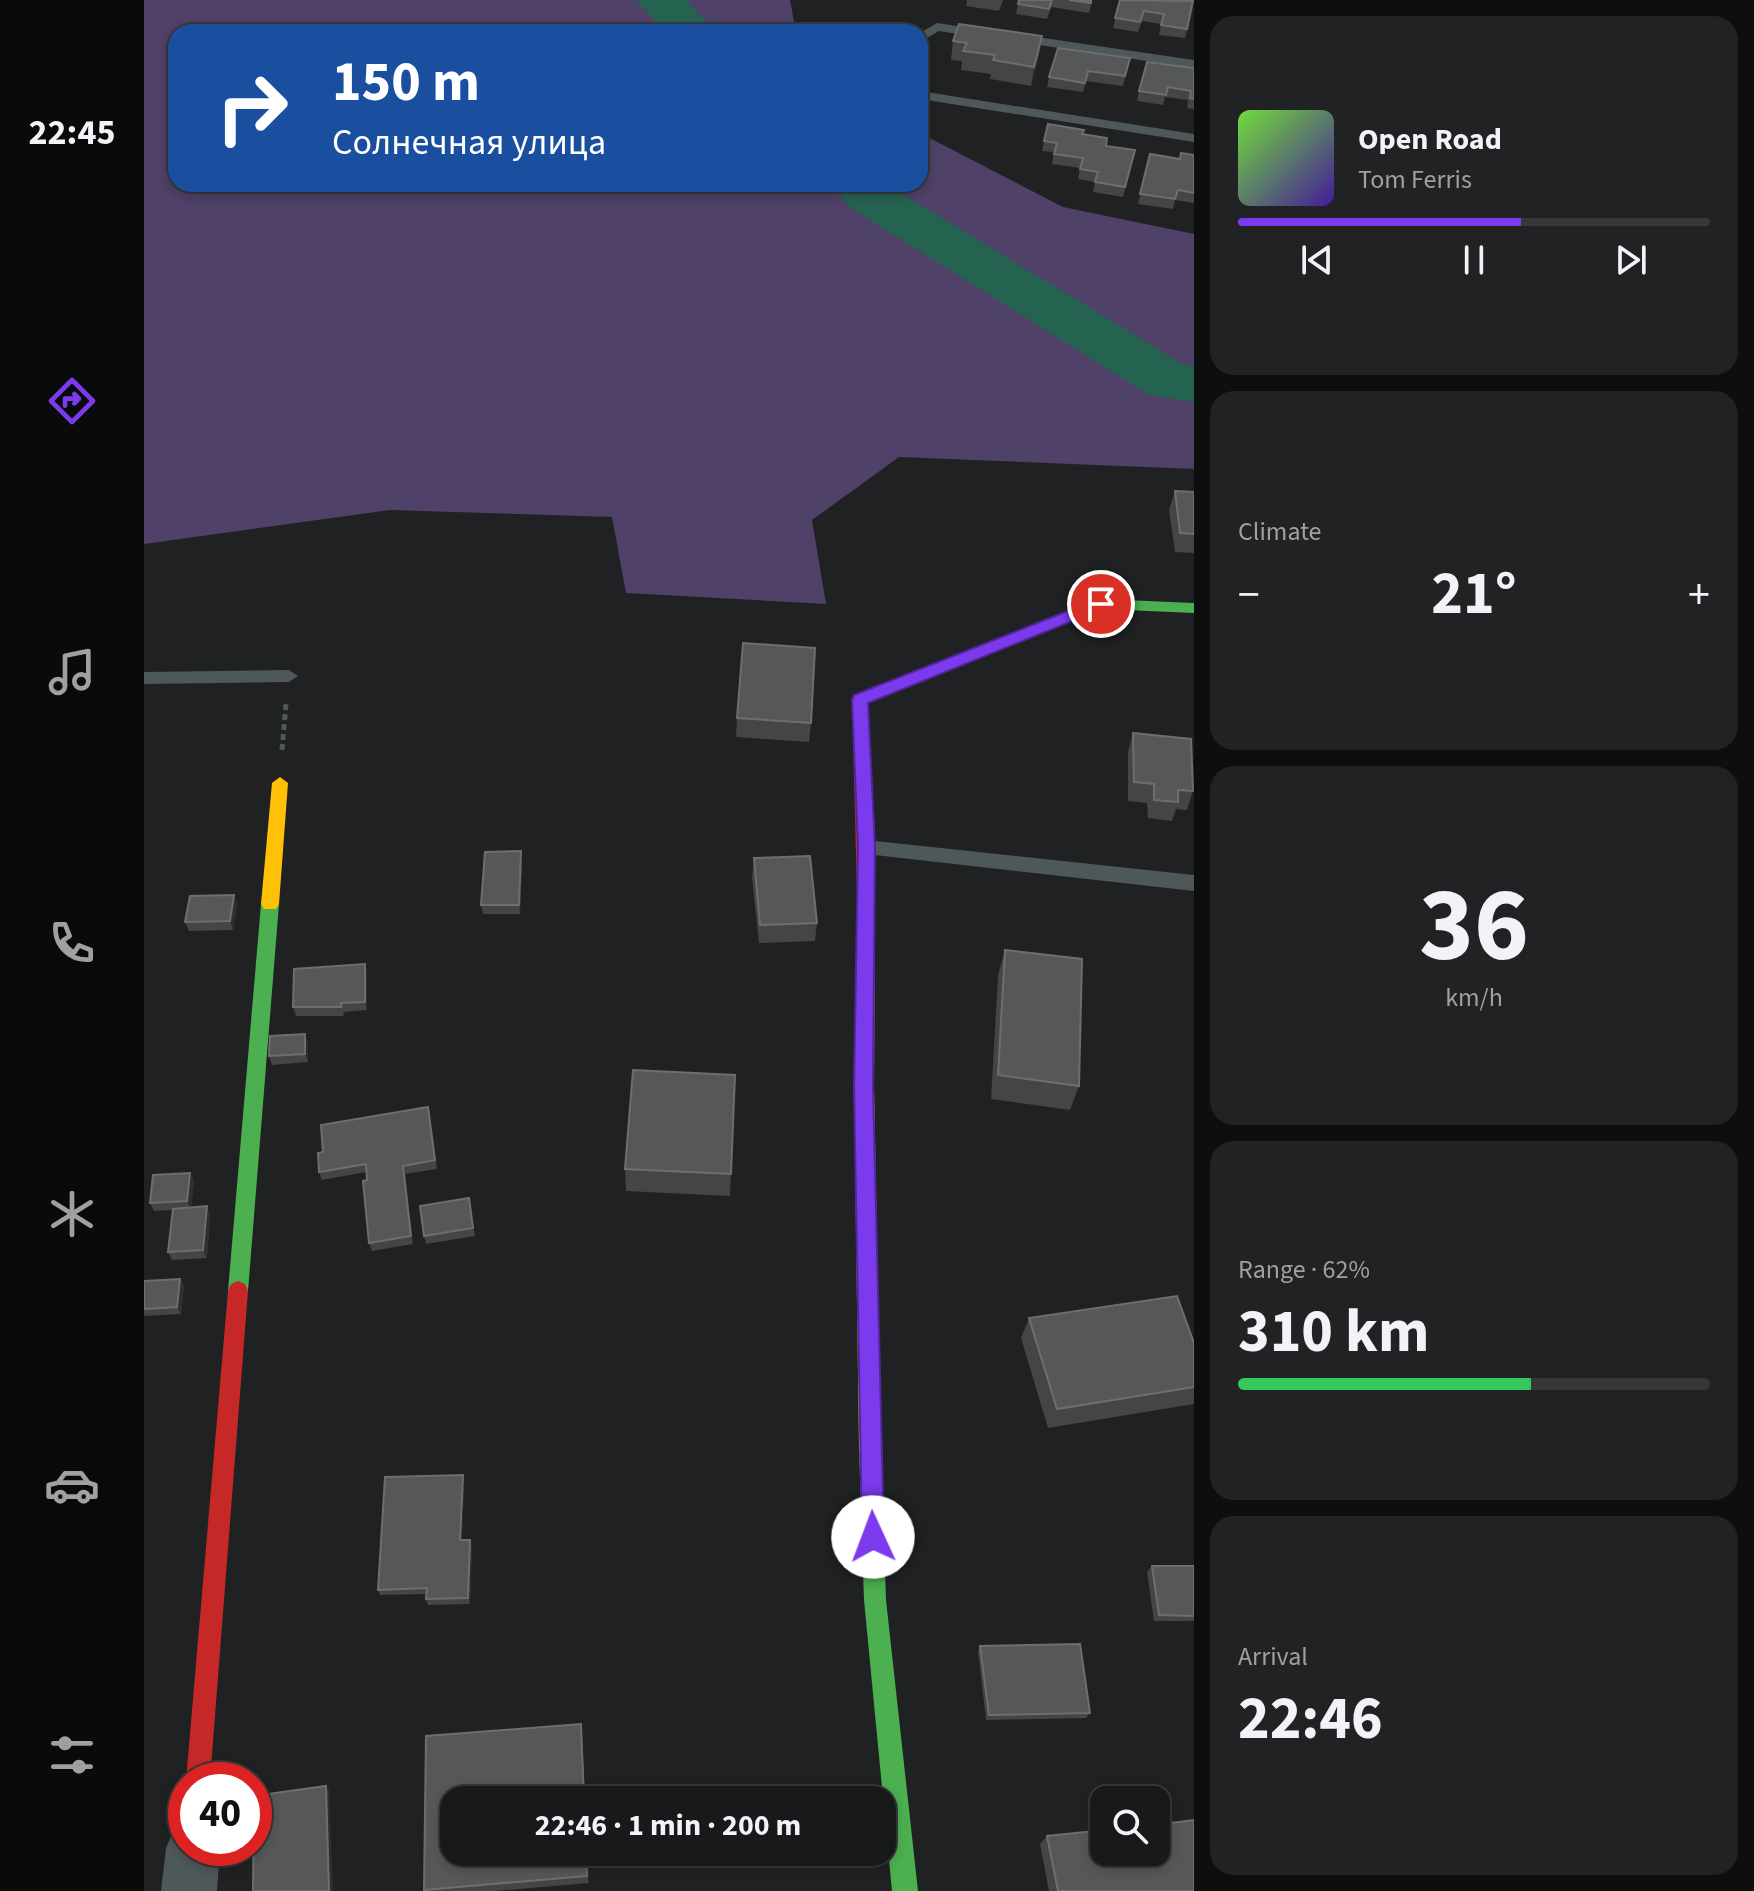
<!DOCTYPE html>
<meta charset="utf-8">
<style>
:root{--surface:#17191a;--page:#202223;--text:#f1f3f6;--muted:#9ea0a2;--line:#363839;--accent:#7c3aed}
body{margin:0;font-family:"Source Sans 3",sans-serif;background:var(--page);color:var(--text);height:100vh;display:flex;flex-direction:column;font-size:30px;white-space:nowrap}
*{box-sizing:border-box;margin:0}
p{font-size:26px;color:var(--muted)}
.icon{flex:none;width:44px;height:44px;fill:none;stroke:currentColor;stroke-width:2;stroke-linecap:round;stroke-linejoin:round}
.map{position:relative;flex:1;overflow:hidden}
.sheet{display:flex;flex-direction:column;gap:16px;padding:16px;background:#0d0e0e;width:560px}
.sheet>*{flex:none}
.banner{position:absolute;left:24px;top:24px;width:760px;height:168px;border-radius:24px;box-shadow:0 4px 12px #0003,0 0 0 2px var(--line);background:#1a4fa0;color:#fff;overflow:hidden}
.buttons{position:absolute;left:946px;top:1786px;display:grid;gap:16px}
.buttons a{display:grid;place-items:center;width:80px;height:80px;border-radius:16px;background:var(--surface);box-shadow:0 4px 12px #0003,0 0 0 2px var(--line);font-size:40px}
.speed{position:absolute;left:24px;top:1762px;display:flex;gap:16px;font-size:40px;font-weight:700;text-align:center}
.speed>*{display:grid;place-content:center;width:104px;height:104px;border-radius:50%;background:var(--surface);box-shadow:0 4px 12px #0003,0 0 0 2px var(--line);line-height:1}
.speed .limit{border:12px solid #d22;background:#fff;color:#111}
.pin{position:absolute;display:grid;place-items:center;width:68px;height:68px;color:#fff;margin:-34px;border:4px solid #fff;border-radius:50%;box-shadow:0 2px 8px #0007}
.me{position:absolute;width:88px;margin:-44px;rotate:358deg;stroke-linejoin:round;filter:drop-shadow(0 0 6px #0008)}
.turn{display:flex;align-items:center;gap:28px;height:168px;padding:0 32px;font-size:36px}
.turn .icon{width:104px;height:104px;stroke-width:2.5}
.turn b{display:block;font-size:56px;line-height:68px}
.big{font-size:60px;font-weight:700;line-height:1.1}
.sheet .widget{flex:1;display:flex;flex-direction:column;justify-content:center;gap:12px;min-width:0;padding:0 28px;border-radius:24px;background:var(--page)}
.sheet .dial{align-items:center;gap:0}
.dial b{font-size:104px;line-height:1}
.song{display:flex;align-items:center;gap:24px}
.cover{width:96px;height:96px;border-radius:12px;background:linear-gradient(135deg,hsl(100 70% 55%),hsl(260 70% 35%))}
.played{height:8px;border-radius:4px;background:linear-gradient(90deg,var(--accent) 60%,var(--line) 60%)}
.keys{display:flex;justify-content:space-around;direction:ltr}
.heat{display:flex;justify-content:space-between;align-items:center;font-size:44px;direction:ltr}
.charge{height:12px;border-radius:6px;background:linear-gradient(90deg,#34c759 62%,var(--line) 0)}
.trip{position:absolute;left:296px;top:1786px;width:456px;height:80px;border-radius:24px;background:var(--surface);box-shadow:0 4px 12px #0003,0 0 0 2px var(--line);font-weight:700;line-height:80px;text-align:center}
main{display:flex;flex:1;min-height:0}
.menu{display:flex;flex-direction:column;width:144px;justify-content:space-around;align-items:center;background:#090a0a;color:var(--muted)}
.menu .icon{width:56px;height:56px}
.menu .selected{color:var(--accent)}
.menu b{font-size:36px;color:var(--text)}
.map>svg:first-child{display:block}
.forest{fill:#4f4167}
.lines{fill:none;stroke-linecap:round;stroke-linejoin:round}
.river{fill:#256351;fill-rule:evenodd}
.path{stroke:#535859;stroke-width:5;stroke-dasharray:6 4;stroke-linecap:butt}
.lane{fill:#4f5859;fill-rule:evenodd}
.street{fill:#4f5859;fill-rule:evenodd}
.fast{fill:#4caf50;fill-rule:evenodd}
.slow{fill:#ffc107;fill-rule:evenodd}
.jam{fill:#c62828;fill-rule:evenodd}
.wall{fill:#434547}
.shaded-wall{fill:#2d2f31}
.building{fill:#555759;stroke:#6c6e70;stroke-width:2}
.route{fill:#7c3aed;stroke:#51269a;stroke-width:2}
</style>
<main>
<nav class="menu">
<b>22:45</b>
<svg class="icon selected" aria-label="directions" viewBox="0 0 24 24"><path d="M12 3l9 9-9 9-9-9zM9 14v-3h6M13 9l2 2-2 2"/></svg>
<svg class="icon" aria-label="music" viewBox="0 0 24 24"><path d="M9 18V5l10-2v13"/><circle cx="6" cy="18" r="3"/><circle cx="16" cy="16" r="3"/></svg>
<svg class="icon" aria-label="phone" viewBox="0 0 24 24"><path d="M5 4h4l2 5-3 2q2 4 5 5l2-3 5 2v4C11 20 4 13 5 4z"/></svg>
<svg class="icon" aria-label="climate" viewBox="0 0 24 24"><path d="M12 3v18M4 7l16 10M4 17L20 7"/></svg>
<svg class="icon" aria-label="car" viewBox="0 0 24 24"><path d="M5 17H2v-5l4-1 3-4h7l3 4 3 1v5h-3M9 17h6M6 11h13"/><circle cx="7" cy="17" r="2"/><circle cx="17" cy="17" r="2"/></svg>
<svg class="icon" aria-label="filters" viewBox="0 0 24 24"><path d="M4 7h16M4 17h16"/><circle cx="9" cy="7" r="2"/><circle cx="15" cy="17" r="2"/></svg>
</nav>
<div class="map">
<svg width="1050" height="1891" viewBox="0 0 1050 1891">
<rect width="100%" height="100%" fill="#1f2123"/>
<path class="forest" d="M0,0H646L652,32H32V184H776V133L919,207L1050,234V469L755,457L668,520L682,604L482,593L468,517L246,510L0,544Z"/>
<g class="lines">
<path class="river" d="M492,0H542L572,32H521Z
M686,184H742L1040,365L1050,366V402L1005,395L707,208Z"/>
<path class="path" d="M138,750L142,704"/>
<path class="lane" d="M793,23L840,30L846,34L840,38L795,31L776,42V33Z
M872,34L1050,60V68L868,41L866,38Z
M776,91L1050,134V142L776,99Z
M145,670L154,676L145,682L0,684V672Z
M722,840L1050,875V891L722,854L715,852L712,847L715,842Z"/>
<path class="street" d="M42,1823V1848H76L73,1891H17L22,1848L30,1829Z"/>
<path class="fast" d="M957,599L1050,603V613L958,609L836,658L830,660L822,654L824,650Z
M126,897L132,899L135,904L104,1291L101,1298L94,1301L87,1298L84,1291L117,904L120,899Z
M726,1437L734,1440L737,1448L742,1600L774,1891H748L720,1600L715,1448L718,1440Z"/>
<path class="slow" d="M136,777L144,783L135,904L132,909H120L117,904L128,783Z
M722,887L728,889L731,894L730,1087L737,1448L734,1456L726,1459L718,1456L715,1448L710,1087L713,894L716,889Z"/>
<path class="jam" d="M830,648L838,654L836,658L724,703L731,894L728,899H716L713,894L708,700L710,696Z
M94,1281L101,1284L104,1291L66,1780H42L84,1291L87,1284Z"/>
</g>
<path class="wall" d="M823,0H859L855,11L822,6Z
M875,0H948L945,13L907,7L903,19L872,14Z
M976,0L1049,1L1041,38L1015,35L1017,24L998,21L994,32L969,28Z
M898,36L895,55L887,86L846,79L847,74L817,70L818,61L807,60L809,41Z
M986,58L979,86L942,81L939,92L903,87L905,77Z
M1050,68V109L1043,108L1044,100L1021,97L1019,105L993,101L995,91Z
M938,134L962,146L991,150L979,197L949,192L951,182L934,179L936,168L908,164L910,152L898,151L900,141Z
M1037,153L1050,155V203L1031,200L1029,209L994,204L1006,154L1035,159Z
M1031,491L1050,492V553L1031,552L1025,510Z
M593,718L667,723L665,742L592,737Z
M989,733L1049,791L1043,810L1032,809L1028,821L1004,818L1003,803L984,801V752Z
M377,851L378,861L376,914H339L337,905Z
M610,858L673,923L671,941L615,943L608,877Z
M90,895L93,904L89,930L45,931L41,922Z
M861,950L935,1086L926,1110L847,1099L854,975Z
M221,964L223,973V1010L199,1012L200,1016H152L149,1007Z
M164,1043V1062L128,1065L125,1056Z
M284,1107L293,1169L261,1174L269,1244L228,1251L225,1243L222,1172L178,1180L175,1172L179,1152Z
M481,1169L587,1174L586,1196L482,1191Z
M46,1173L50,1181L47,1208L66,1214L63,1258L28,1260L24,1252L28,1210L10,1211L6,1203Z
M325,1198L331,1236L282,1244L280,1236Z
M36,1279L40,1286L37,1314L0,1316V1281Z
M885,1318L1050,1387V1404L904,1428L877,1338Z
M319,1475L320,1482L318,1540H326L328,1546L326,1604L284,1605L282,1599L283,1594L236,1595L234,1590Z
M1008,1566H1050V1621H1010L1003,1572Z
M836,1646L946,1713L942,1718L842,1720L834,1651Z
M437,1724L438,1733L445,1883L351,1891H281Z
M903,1836L1050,1891H905L896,1844Z"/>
<path class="shaded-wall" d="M898,36L895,55L887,86L890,67Z
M377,851L378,861L376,914L375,905Z
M90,895L93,904L89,930L86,921Z
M221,964L223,973V1010L221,1002Z
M161,1034L164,1043V1062L161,1054Z
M259,1166L261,1174L269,1244L267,1236Z
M46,1173L50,1181L47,1209L43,1201Z
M63,1206L66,1214L63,1258L59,1250Z
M36,1279L40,1286L37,1314L33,1307Z
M319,1475L320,1482L318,1546L316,1540Z
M326,1540L328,1546L326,1604L324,1598Z
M437,1724L438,1733L441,1800H440Z
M182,1786L185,1790L189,1891H185Z
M442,1852H444L445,1883L443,1876Z"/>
<path class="building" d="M875,0H908L905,9L874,4Z
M925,0H947V3Z
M976,0L1049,1L1043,29L1017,25L1020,14L1000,11L996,22L971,18Z
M815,24L898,36L890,67L849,60L851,55L819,51L823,43L809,41Z
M914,48L986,58L981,76L944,71L941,83L905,77Z
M1003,62L1050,68V99L1046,98L1047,91L1024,87L1022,95L995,91Z
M904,124L940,130L938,134L963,138L962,146L991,150L981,187L951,182L954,172L936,169L939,158L910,154L913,143L900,141Z
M1037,153L1050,155V193L1034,190L1031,199L996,194L1006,154L1036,159Z
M1031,491L1050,492V534L1036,533Z
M599,643L671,648L667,723L593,718Z
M989,733L1047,739L1049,791L1034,790V802L1010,800V784L990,782Z
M377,851L375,905H337L341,852Z
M666,856L673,923L616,925L610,858Z
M90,895L86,921L41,922L46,896Z
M861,950L938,959L935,1086L854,1075Z
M221,964V1002L197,1003V1007H149L150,969Z
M161,1034V1054L125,1056L126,1036Z
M489,1070L591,1075L587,1174L481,1169Z
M284,1107L291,1160L259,1166L267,1236L225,1243L219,1181L223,1180L222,1164L175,1172L174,1153L179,1152L177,1125Z
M46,1173L43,1201L6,1203L9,1175Z
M325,1198L329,1228L280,1236L276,1206Z
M63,1206L59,1250L24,1252L29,1209Z
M36,1279L33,1307L0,1309V1281Z
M1033,1296L1050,1343V1387L913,1409L885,1318Z
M319,1475L316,1540H326L324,1598L282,1599L283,1588L234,1590L241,1477Z
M1008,1566H1050V1616L1015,1615Z
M936,1644L946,1713L845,1715L836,1646Z
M437,1724L440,1800H310V1852H442L443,1876L280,1890L282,1736Z
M182,1786L185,1891H109L110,1796Z
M1050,1820V1891H914L903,1836L960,1830V1852H1012V1825Z"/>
<path class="route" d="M957,598L965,604L963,607L724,703L731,847L729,1087L740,1537L737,1545L729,1548L721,1545L718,1537L710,1087L714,847L708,700L710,695Z"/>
</svg>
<div class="buttons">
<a><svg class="icon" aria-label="search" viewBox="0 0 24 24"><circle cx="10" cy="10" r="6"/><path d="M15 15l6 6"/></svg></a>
</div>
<div class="speed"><div class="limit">40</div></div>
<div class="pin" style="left:957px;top:604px;background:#d93025"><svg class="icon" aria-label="arrive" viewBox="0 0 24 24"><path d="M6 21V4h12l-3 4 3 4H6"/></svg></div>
<svg class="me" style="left:729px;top:1537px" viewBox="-20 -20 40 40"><circle r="19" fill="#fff"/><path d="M0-13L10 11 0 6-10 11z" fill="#7c3aed"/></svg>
<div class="trip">22:46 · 1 min · 200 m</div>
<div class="banner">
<div class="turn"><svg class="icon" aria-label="right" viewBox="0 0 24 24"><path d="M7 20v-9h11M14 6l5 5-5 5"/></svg><div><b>150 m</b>Солнечная улица</div></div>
</div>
</div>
<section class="sheet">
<div class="widget">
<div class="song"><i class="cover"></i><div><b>Open Road</b><p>Tom Ferris</p></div></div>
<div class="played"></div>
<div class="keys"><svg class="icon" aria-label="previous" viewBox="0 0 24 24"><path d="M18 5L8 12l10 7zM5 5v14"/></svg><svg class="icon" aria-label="pause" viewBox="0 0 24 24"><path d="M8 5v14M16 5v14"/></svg><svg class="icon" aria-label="next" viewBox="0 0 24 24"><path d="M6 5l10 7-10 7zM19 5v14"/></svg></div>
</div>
<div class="widget"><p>Climate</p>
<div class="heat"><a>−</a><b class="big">21°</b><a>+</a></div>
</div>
<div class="widget dial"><b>36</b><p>km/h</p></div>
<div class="widget"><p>Range · 62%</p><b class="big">310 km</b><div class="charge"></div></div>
<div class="widget"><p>Arrival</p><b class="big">22:46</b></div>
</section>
</main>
